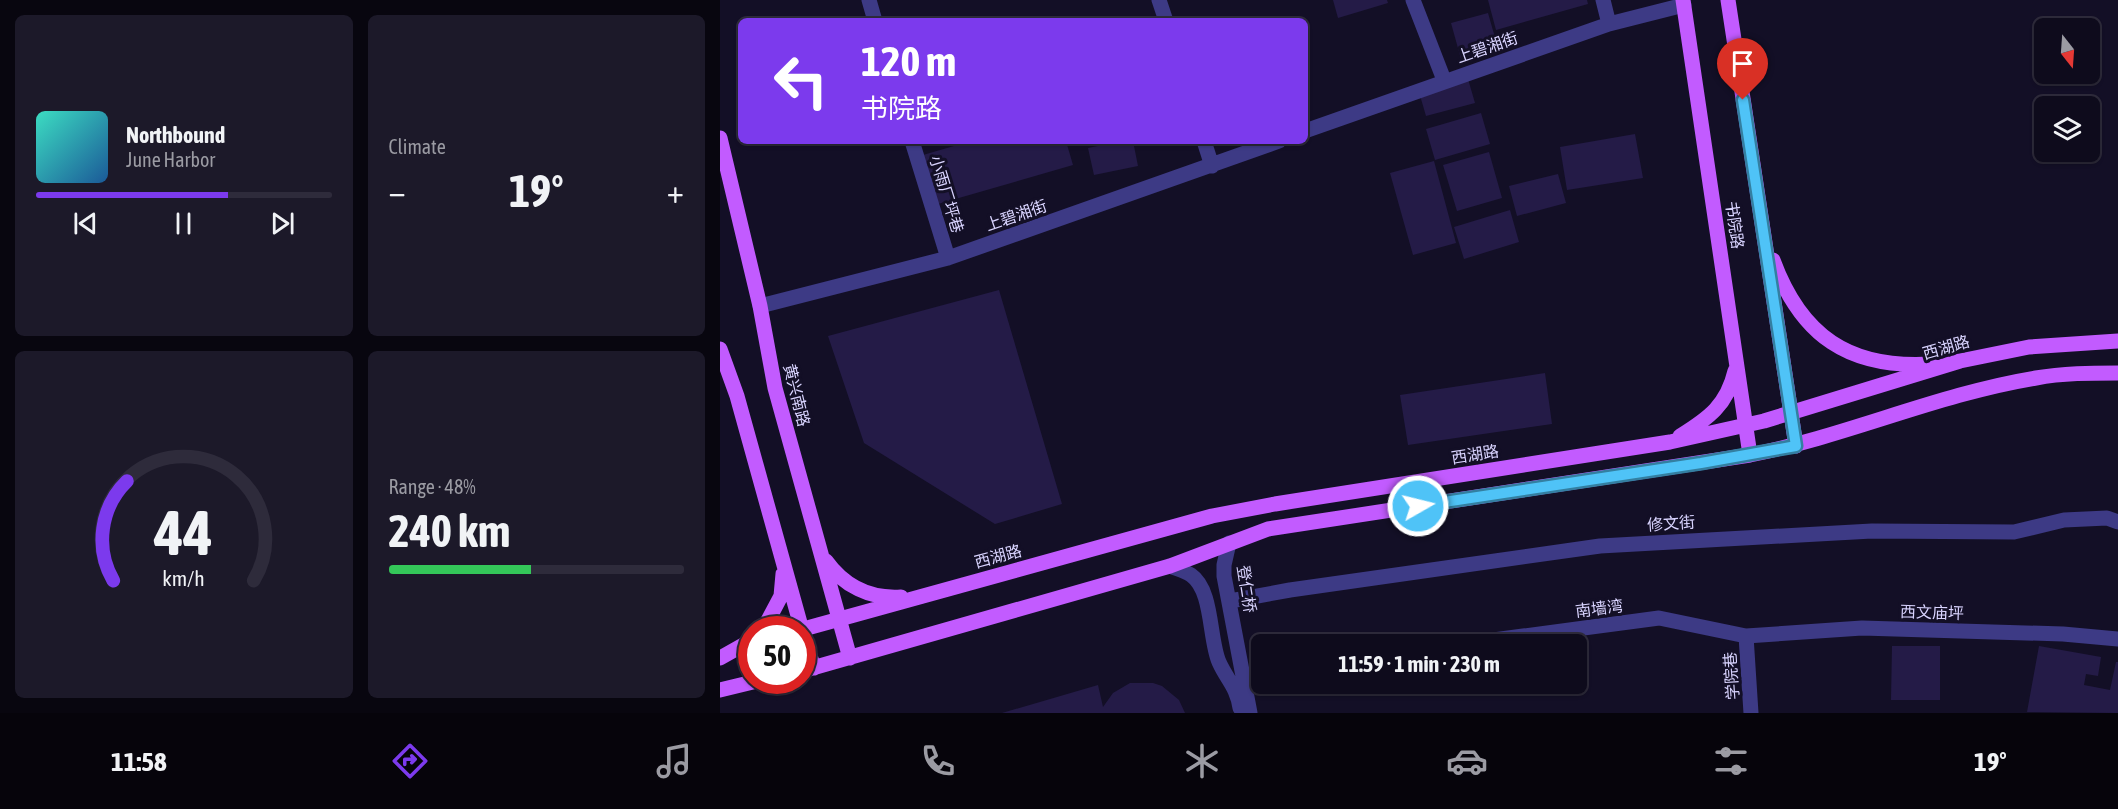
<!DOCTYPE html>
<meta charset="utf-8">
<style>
:root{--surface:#0e0b1c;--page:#1c1929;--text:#f1f3f6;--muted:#9b9ba3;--line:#2e2b3b;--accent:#7c3aed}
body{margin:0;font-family:"Asap Condensed","Noto Sans SC",sans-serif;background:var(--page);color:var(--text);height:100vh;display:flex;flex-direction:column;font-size:22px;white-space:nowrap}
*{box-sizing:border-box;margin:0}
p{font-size:20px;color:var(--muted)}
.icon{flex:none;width:33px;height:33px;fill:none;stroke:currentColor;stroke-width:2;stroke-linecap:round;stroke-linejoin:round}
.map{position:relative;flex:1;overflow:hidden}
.details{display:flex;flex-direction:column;gap:15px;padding:15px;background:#08060f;width:720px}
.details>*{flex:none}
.guide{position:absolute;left:18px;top:18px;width:570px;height:126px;border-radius:9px;box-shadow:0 2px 4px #0004,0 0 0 2px var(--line);background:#7c3aed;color:#fff;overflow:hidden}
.needle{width:39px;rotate:163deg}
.fabs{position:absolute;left:1314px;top:18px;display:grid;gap:12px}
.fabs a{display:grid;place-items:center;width:66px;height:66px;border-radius:9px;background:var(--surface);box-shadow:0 2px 4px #0004,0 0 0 2px var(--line);font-size:30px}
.speed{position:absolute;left:18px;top:616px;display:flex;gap:12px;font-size:30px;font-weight:700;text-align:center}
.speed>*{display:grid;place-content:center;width:78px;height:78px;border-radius:50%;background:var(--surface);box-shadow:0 2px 4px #0004,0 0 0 2px var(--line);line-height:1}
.speed .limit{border:9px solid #d22;background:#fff;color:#111}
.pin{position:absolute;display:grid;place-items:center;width:51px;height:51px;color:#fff;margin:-62px -26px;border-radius:50% 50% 50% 0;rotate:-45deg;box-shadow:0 0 6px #0007}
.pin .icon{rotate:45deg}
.me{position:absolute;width:66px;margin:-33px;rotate:82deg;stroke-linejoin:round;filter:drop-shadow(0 0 4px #0008)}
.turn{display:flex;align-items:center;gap:21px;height:126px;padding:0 24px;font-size:27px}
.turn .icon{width:78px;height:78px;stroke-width:2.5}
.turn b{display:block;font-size:42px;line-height:51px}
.big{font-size:45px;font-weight:700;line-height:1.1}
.details .widget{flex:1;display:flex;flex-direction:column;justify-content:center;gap:9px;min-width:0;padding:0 21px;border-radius:9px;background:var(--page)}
.details .dial{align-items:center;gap:0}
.dial svg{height:156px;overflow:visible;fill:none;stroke:var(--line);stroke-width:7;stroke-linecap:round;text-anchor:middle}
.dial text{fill:var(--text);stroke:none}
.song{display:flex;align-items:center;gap:18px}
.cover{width:72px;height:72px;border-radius:9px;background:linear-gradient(135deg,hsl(170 70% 55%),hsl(210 70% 35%))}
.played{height:6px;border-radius:3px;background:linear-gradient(90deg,var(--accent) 65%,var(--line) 65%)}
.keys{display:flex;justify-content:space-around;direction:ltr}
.heat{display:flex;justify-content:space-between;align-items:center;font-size:33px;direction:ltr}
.charge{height:9px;border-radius:4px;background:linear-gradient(90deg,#34c759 48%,var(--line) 0)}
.details .tiles{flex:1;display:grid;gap:15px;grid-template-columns:repeat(2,1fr)}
.trip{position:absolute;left:531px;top:634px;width:336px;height:60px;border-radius:9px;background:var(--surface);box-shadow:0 2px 4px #0004,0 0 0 2px var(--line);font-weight:700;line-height:60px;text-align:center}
.menu{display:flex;height:96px;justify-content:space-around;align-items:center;background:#06040b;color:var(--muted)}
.menu .icon{width:42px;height:42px}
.menu .selected{color:var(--accent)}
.menu b{font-size:27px;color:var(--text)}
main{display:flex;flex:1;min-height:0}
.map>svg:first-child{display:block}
.building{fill:#241b47}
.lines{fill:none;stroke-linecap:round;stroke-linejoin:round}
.minor{stroke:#3d3a85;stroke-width:15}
.major{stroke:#c25bff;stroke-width:15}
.route-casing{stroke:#337fa1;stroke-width:15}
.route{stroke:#4fc3f7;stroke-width:10}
.labels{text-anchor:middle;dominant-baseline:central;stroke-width:6;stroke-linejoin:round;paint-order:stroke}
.street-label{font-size:16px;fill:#d9d4ff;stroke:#130f26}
</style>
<main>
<section class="details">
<div class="tiles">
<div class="widget">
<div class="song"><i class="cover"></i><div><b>Northbound</b><p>June Harbor</p></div></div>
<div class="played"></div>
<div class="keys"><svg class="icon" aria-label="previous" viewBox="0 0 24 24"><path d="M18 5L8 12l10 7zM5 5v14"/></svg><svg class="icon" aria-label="pause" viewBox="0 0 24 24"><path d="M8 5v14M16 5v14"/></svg><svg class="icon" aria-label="next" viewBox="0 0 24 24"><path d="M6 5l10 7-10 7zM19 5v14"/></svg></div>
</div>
<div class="widget"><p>Climate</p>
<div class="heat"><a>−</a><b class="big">19°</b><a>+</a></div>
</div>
<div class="widget dial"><svg viewBox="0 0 100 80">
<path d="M14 69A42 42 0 1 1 86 69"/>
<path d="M14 69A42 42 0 0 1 21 18" stroke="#7c3aed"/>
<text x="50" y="56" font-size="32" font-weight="700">44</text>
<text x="50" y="72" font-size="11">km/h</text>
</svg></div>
<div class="widget"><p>Range · 48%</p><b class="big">240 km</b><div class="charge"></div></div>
</div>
</section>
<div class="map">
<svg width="1398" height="713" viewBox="0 0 1398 713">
<rect width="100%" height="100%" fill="#130f26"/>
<path class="building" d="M613,0H667L668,3L618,18Z
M768,0H867L868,4L776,30Z
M768,13L778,48L741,59L731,23Z
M748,79L755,103L706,116L699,92Z
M761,113L770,144L715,160L706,129Z
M915,134L923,178L847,190L840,147Z
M251,141H346L353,165L218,204L203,155Z
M402,141H413L418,166L374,175L368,148Z
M769,152L782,198L737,211L723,165Z
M714,161L736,243L693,255L670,173Z
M838,174L846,203L797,216L789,186Z
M790,210L799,242L744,259L734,227Z
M279,290L342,504L275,524L144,443L108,336Z
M825,373L832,424L688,445L680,395Z
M1172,646H1220V700H1171Z
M1319,646L1381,657L1378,676L1366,674L1364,685L1390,690L1396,662H1398V713L1307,712Z
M410,683H433L442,686L459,700L465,713H282L378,685L383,707L393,693Z"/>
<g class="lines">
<path class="minor" d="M149,0L155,21
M439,0L446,21
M693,0L724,80
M883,0L889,24
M585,131L889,24L964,5
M192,141L228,258
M484,141L492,166
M40,306L228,258L559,141
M509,543L504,565V576L530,713
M450,566C457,569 465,571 471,575C493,590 489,639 499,662C507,680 517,687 520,708
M510,601L570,590L880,546L1152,531L1294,532L1344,520L1387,518L1398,522
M1026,636L1031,713
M736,645L939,618L1026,636L1142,628L1343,634L1398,639
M525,682L542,679"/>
<path class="major" d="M963,0L1030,455
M1008,0L1076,446
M0,138L40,306L55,388L130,658
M1053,260C1081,336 1129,369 1211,364
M0,349L17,396L82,630
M960,436C989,418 1007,405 1015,371
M106,561C124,586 150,599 181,597
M43,630L61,596L63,574
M80,630L492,516L555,504L950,442L1044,421L1240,361L1309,347L1398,341
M82,631L94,668
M0,658L32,640
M82,671L450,566L548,529L1030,455C1127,436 1218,394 1316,378C1343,373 1371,373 1398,373
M0,690L37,681"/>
</g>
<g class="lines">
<defs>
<path id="route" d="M698,506L981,463L1076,446L1023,100"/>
</defs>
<use href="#route" class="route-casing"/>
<use href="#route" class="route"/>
</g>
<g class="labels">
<g class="street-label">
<text transform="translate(767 47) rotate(-19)">上碧湘街</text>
<text transform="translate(227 194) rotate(73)">小雨厂坪巷</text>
<text transform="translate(296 215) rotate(-19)">上碧湘街</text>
<text transform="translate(1015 225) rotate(82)">书院路</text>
<text transform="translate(1226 347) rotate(-16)">西湖路</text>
<text transform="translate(77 395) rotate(76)">黄兴南路</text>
<text transform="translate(755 454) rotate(-9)">西湖路</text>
<text transform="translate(951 523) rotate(-4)">修文街</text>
<text transform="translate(278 556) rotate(-15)">西湖路</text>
<text transform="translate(527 589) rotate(81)">登仁桥</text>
<text transform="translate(879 608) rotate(-7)">南墙湾</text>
<text transform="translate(1212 612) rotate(2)">西文庙坪</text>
<text transform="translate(1011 676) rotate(-94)">学院巷</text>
</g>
</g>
</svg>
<div class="fabs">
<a><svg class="needle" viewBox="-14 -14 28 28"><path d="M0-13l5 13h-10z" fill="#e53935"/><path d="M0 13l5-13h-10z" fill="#9b9ba3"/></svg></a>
<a><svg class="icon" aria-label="layers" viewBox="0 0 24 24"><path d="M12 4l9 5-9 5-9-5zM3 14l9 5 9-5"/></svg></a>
</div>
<div class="speed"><div class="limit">50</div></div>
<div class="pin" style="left:1023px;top:100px;background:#d93025"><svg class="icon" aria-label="arrive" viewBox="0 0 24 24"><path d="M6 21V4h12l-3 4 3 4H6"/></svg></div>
<svg class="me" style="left:698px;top:506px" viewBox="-20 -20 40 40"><circle r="17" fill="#4fc3f7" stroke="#fff" stroke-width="3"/><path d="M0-11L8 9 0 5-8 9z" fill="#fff"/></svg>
<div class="trip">11:59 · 1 min · 230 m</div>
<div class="guide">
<div class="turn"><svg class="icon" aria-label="left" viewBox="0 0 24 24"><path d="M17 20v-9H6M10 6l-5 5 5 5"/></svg><div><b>120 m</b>书院路</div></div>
</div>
</div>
</main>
<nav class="menu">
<b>11:58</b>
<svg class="icon selected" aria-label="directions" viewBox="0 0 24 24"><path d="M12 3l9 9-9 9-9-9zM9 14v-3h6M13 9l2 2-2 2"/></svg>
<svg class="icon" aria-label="music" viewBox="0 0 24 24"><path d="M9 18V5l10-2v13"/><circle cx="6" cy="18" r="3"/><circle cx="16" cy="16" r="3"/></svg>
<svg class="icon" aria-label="phone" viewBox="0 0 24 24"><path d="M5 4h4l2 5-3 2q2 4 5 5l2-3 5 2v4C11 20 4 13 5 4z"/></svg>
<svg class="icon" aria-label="climate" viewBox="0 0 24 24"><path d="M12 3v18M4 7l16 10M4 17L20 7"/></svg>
<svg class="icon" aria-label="car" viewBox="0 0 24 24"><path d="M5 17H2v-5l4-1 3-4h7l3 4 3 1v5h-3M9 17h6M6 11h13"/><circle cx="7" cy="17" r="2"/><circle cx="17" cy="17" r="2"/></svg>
<svg class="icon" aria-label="filters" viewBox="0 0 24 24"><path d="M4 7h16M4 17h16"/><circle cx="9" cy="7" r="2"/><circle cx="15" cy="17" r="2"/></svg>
<b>19°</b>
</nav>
